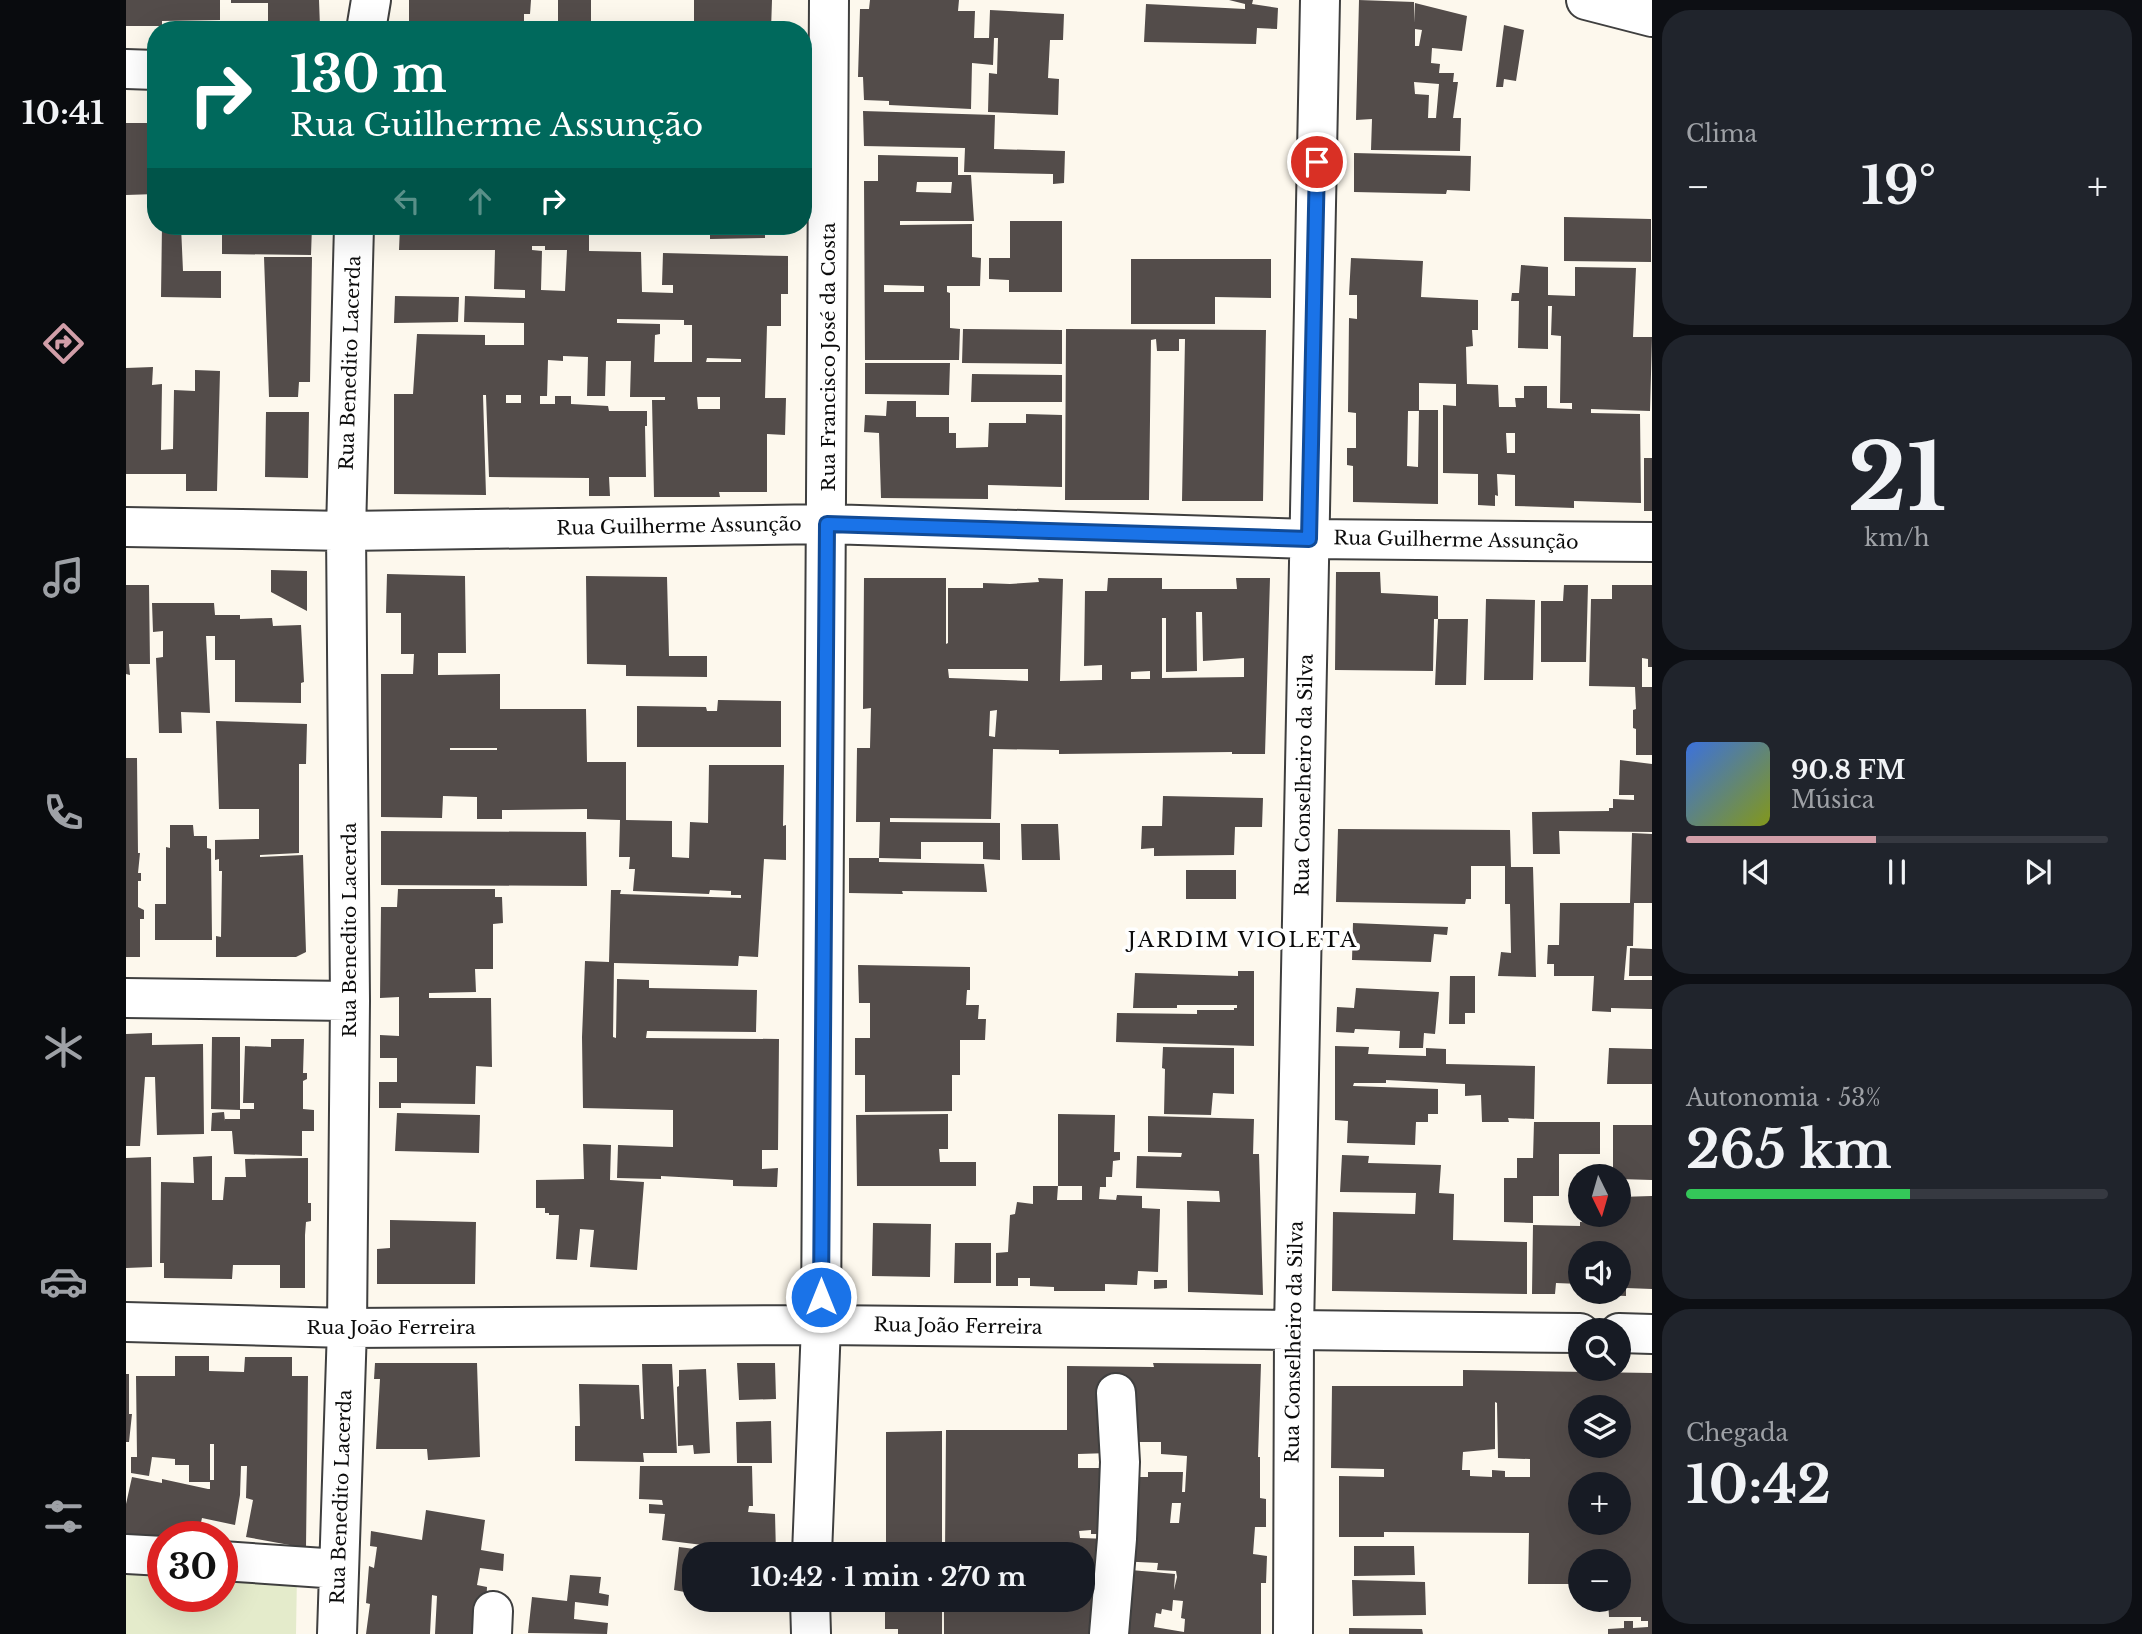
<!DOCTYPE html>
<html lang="pt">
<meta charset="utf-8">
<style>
:root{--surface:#171b24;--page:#20242c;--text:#f1f3f6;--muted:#9ea1a6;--line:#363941;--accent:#d19ea8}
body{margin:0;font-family:"Libre Baskerville",serif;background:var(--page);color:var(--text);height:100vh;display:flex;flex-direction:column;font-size:26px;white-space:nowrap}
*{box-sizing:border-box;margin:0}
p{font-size:23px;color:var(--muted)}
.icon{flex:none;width:38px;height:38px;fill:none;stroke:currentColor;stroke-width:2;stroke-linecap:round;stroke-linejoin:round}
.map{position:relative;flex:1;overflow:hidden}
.side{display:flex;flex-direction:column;gap:10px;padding:10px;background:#0d0f14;width:490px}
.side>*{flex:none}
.guide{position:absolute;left:21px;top:21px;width:665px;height:214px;border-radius:28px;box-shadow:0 7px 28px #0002;background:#00695c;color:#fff;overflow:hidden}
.needle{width:46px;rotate:175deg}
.controls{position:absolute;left:1442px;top:1164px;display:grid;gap:14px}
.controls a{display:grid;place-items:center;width:63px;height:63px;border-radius:50%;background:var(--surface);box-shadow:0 7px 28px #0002;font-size:35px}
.speed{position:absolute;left:21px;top:1521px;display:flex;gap:14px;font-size:35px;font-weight:700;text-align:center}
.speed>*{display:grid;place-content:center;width:91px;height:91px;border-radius:50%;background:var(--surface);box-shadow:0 7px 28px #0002;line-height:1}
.speed .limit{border:10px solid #d22;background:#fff;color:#111}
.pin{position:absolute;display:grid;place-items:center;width:60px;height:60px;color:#fff;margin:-30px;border:4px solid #fff;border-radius:50%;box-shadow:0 2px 7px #0007}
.me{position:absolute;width:77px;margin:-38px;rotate:0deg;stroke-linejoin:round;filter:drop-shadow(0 0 5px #0008)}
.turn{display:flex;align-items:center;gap:24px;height:147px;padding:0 28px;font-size:32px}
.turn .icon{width:91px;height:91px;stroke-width:2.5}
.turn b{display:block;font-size:49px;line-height:60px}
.lanes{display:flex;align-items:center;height:66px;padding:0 28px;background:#0003;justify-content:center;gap:35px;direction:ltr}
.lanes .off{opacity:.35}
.big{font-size:52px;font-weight:700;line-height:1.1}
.side .card{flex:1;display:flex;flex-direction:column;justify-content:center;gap:10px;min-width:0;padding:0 24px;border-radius:28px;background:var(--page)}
.side .dial{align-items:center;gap:0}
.dial b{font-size:91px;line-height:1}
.song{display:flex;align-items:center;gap:21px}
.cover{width:84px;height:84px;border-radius:10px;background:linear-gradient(135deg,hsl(220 70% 55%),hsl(70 70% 35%))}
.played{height:7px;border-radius:4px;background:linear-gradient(90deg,var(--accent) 45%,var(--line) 45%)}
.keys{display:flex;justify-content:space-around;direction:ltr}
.heat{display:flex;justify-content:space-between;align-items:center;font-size:38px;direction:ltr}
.charge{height:10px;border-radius:5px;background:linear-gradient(90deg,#34c759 53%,var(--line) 0)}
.trip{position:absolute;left:556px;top:1542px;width:413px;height:70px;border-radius:28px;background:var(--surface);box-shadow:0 7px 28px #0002;font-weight:700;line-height:70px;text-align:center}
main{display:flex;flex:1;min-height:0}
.menu{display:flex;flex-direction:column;width:126px;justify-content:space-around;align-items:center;background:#090b0e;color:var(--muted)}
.menu .icon{width:49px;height:49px}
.menu .selected{color:var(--accent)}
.menu b{font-size:32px;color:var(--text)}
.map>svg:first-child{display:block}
.pitch{fill:#e4ebcb}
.building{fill:#534c4a;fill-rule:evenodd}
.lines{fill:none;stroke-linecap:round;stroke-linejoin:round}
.minor-casing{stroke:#3f3f3f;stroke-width:42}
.minor{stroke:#fff;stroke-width:38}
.route-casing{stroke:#114b97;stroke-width:18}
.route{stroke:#1a73e8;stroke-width:12}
.labels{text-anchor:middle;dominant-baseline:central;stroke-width:7;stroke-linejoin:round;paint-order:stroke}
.street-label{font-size:19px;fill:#0c0c0c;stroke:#fff}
.neighbourhood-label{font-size:21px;letter-spacing:2px;fill:#0c0c0c;stroke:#fff}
</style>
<main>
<nav class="menu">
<b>10:41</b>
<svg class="icon selected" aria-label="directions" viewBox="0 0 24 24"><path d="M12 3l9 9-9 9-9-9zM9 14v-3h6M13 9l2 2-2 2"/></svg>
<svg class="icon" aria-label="music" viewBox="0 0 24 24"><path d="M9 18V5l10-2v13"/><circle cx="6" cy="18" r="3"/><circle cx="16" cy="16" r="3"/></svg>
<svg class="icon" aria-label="phone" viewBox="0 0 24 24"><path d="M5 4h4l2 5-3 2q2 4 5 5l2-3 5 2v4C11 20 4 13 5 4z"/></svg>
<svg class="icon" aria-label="climate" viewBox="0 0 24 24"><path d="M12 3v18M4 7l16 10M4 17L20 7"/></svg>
<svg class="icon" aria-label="car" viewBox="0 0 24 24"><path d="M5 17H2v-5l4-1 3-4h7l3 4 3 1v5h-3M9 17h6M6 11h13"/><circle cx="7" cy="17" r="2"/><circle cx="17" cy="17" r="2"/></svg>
<svg class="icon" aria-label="filters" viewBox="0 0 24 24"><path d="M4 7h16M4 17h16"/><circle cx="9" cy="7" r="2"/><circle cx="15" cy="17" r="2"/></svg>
</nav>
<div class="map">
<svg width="1526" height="1634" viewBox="0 0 1526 1634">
<rect width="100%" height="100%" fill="#fdf8ed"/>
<path class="pitch" d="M0,1571L37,1572V1596H96V1573L171,1574L170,1634H0Z"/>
<path class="building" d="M0,0H94V20L36,21V26H0Z
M105,0H193L194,27L142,28V3H105Z
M283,0H405L404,14H398V30L283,29Z
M432,0H465V30H432Z
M568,0H646L645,30H568Z
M744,0H833L832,11H849L848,38H863L864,10L938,14L937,40H924L922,78L933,79L932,115L862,112L863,73L871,74L872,38H868L867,65L846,63L845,109L763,105V101L738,100L737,77H732L734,9H743Z
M1103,0H1127L1126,4L1152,8L1151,29L1131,28L1130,44L1018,42L1020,4L1119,9V4Z
M1233,0L1288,2L1289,23V3L1341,16L1336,51L1306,48L1305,63L1314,64L1313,73H1328L1327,82H1332L1327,118H1335L1334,151L1245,150L1246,119L1230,120ZM1289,29L1296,30L1293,46H1289ZM1288,82L1313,84L1310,118H1302L1303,95L1289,94Z
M1378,25L1398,30L1390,81L1378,79L1377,87H1370Z
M737,111L869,115L868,149L939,151L938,183L927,184V174L838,172L839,148L738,146Z
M0,123H30V194L0,195Z
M1228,153L1345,156L1344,191L1321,190L1320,194L1228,192Z
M752,155L832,157V175H845L848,221H774V225L846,224V257L855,258L854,286H821V292L824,293V328L834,329L833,360H739L738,181H752ZM791,182H826L825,193L790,192ZM758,285L798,286V292H758Z
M1438,217L1525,219V262L1438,261Z
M884,221H936V292H883V280L863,279V258H884Z
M36,226H55L57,271H95V298L35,297Z
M96,226H186L185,255L96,254Z
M274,226H463V251L515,252L516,292L547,293V285H536L537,253L662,256V294H655V326H641L639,398H660L659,435L641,434V492H593L594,497H528L526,400H539V397H504L505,361H480L479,396H461L462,357L437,356V361L422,360L421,396H414V404H429V396H445V404L482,406L483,411H521V426H519L520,477H483L484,496H463V478L363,477L360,395H357L360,495L268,494V394H287L291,334L359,335V345H398V323L338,322L339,296L399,298V290L368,289L369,250H273ZM406,246H419V250H441L439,291L415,290L416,251L406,250ZM491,319L558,320V325H566V362H528L529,335L534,334V324L491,323ZM581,358L615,359V362H580ZM380,395H395V403H380ZM571,397H594V409H572Z
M584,226H639V238L584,239Z
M138,257H186L184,382H173L172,397H143Z
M1225,258L1297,261L1295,297L1352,300V330H1346L1347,346L1340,347L1341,384L1372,385L1373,407H1390L1389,398H1398V386H1421V408L1446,409V403H1434L1435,336L1425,335L1426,306H1422V349L1392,348L1393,301H1385L1386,293H1393L1395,265L1422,267V295L1449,296V267L1510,268L1507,337H1526L1524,411L1465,409V413L1514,414L1515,503L1448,501V508L1389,506V475L1371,474L1372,496L1369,495V506L1352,505V474L1317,473V405L1330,406V384L1293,383V411H1282L1281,466L1292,467L1293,410H1312V504L1227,502V466L1221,465V448H1230V413L1222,412L1223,318L1231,319V295H1223ZM1380,433H1389V453H1381Z
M1005,259H1145V298L1089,297V324H1005Z
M269,296L333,297L332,322L268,323Z
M837,329L936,330V364L836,363Z
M940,329L1140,330L1137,501H1056L1059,339H1053V351H1031L1030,339L1025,340L1023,500H939Z
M739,363H824L823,395L739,394Z
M27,367L26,385L36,384L35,450L47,449L48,390L69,391V370L94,371L91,491H60V474H0V368Z
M846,374L936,375V402H845Z
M761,401H790V417H823V433H830V448L862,447L863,423H900V414L936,415V487L862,485V499L755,498L753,433L738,432L739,415L760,416Z
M140,412H183L182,478L139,477Z
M1518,458H1526V511H1518Z
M145,570L181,571V611L145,592Z
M1210,572H1254L1255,593L1312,596V619H1308L1307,671L1209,670Z
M261,574L339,576L340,653H312V675L374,674V709H460L461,762H500V820L546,821V857L563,858L564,822L582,823L583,765H658L657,826L660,825V860L638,859L632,957L613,956L612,966L488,963L487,1037L490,1038L491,979L523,980V988L631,990L630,1032L521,1031L520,1038L653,1039L652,1150H636V1169L652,1168L651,1187L607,1186V1180L535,1176V1179L491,1178L492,1145L547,1147V1110L457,1108L456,1037L459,961L483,962L485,890H495L494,894L615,898V895H605V891L584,890L583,894L507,891L509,869H503L504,857H493L494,820L461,819V809L376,810V819H351V797L317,796L316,818L255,817V674H287L288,654H275V613H260ZM324,748H371V750H324Z
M460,576L541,577L543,656H581V677L500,676V665L461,664Z
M738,578H820V644L822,643V588H857V583L884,584L913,582L912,578L937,579L934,681L976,680V665L958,666L959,591H981L982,578H1036V589H1111L1110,578H1144L1139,754H1106V752L933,754V750L867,749L865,819L764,818V822L874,823V860L857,859V842H795V859L753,858L754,822H730L731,748H744L745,708L737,709ZM1070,612H1076L1077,661L1118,658V677L1036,678V618H1040V672L1071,671ZM822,669H902V681L823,678ZM1024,671V679H1005V672ZM871,710L869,737L863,736L864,711Z
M0,585H23L24,664H3L4,675L0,674Z
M1438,585H1462L1460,662H1415V601H1437Z
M1486,585H1526V667H1522V659L1516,658V687H1526V755H1510V729L1507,728V710L1510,709L1509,687L1463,686L1465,599H1486Z
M1360,599L1409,600L1407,680H1358Z
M26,603H88L89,615H114V619L146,618L147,626L175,625L178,682L175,683V703L109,702V660H89V636H80L84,713L55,712L56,733H33L30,658L37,657V631L27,632Z
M1312,619H1342L1340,685H1309Z
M592,700L655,701V747H511V706L580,707L581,711H591Z
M90,721L181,724L180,764H173V853L134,855V857L177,855L180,952L170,957H90V936L95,937L96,871H93V859L89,860V840L133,839V809H93Z
M0,758H11L12,853H14L12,873H15V881H12V907L18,910V919H14V957H0Z
M1494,760L1526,764V832L1433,831L1434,854H1407L1406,812L1483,811V808H1487V799L1508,800V795H1493Z
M1037,796L1137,798L1136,827H1109L1108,855L1028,856V848L1015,849L1016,826H1036Z
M895,824H932L934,860H896Z
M44,825H67L68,836H81V848L85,849L86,940H29V904H40V847L44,848Z
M1212,829L1384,830L1385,867H1407L1410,977L1372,976L1375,952L1385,953L1384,904H1379V866H1345V899H1340L1339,904L1210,902Z
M255,831L460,832L461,886L255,885Z
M1506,833L1526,834V903H1508L1507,946H1501L1498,980H1526V1009L1485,1008V1012L1466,1011L1468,976H1428V964H1421L1422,945H1433L1434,903H1504Z
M723,858H753V862L858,864L861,892L776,891L777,894L723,893Z
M1060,870H1110V899H1060Z
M272,889H369V897H376L377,923L367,924V969H349L350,992L303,993V998H365L366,1067L350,1066L349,1104L275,1103V1108H253V1082H271V1058H254V1035L273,1036V997L254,998L255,907H271Z
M1227,923L1322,927L1321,935L1308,934L1305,962L1226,960Z
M1504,948L1526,949V976H1503Z
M732,965L844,967V990H841L840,1005H853L852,1019H860L859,1040H834V1075H826V1111L739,1112V1075H729V1038H744V1003H733Z
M1112,971H1128V1046L990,1042L991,1013L1071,1014V1010H1108V1008H1111V1005H1051V1008H1007L1009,973L1112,976Z
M1324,976H1349V1013H1339V1024H1323Z
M1230,988L1313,992L1309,1034L1298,1033L1297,1048H1273L1274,1031L1229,1029L1228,1033L1210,1032L1211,1007L1228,1008Z
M26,1033V1045L77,1044L78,1134L31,1135L29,1077H19L14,1146H0V1034Z
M86,1037H114V1110L85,1109Z
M145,1039H178L177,1073H181V1079L177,1081V1109L188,1110V1131H176V1156L108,1154L106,1131H85L86,1113L98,1112L99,1121V1119H114V1109H128V1103H117L119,1046L145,1047Z
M1209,1046L1243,1047L1242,1054L1300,1056V1048L1320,1049V1064L1409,1066L1408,1119L1382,1118L1383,1122H1356L1355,1095L1339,1096V1084L1260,1080V1083H1228L1227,1086L1312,1089V1114H1302V1122H1290L1289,1145L1221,1143L1222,1121L1209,1120Z
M1037,1047L1108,1048V1094L1087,1093L1085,1115L1038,1114L1039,1069L1036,1068Z
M1483,1048L1526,1049V1084H1481Z
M271,1113L354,1115L353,1153L269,1151Z
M822,1114V1149H813L814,1162H850V1186H731L730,1115Z
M932,1114L989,1115L988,1152H994V1160L987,1161L986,1177H980V1187H974L973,1199L990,1200L991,1195L1016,1196V1208L1034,1209L1032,1272L1012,1271L1011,1285L979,1284V1291H928V1287L904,1286V1278H892V1286H870V1253L882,1252L884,1215L889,1214L891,1202L907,1204V1186H932L931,1200H956V1186H932Z
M1022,1116L1128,1119L1127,1154H1133L1137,1295L1062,1292L1061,1201L1094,1202L1093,1191L1010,1188L1011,1156L1055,1157L1056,1153L1022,1152Z
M1408,1122H1474V1154H1433V1196H1407V1223L1378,1222V1178H1391V1158H1407Z
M1487,1125H1526V1180L1493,1179V1176H1487Z
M457,1144L485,1145L484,1180L518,1182L511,1270L464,1267L468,1230L454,1229L451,1260L430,1259L433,1215H423V1213H419V1208H410V1180L458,1179Z
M1216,1155L1243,1156L1242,1163L1315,1165L1313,1193L1328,1194L1327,1240L1401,1242V1294L1206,1291L1207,1212L1289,1214L1290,1193L1214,1192Z
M86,1156V1200H97L99,1177H120L119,1159L182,1158V1203H185V1221L180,1222L179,1235V1288H154V1265H107L106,1279L38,1278V1263H34L35,1182L68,1183L67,1157Z
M25,1157L26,1267L0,1268V1158Z
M1526,1196V1289L1500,1288V1296L1474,1295V1292H1493V1253H1454V1284L1430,1283L1429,1294H1406L1407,1225L1454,1226V1222L1475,1223V1214H1493V1197Z
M264,1220L350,1222L349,1284H251V1249L264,1248Z
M747,1223L805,1224L804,1277L746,1276Z
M829,1243H865V1283H828Z
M1028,1280H1041V1288L1028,1289Z
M49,1356H83V1371L118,1372L119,1357H166V1376H182L180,1548L120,1537L127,1500L120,1498L121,1466H115L114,1495L109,1525L76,1518L72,1536H37V1541L0,1535V1504L6,1477L36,1483V1479L82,1489H84V1480H88V1444H84V1482H63V1465H49V1459L26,1457L23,1476L5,1473V1457H11L10,1376H49Z
M249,1363H351L354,1457L302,1460L301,1449H250L254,1379H248Z
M611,1363H649L650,1399L613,1400Z
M1027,1363L1135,1364L1132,1457H1134V1498L1140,1499V1527H1129L1127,1554L1141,1556L1140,1583H1135V1634H984L994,1569L1049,1574L1048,1590L1051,1577L1050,1571L1031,1570L1032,1563L992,1561L998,1477H1022V1472H1057L1056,1492H1059L1061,1456L1035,1454V1442H997L984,1453L952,1454V1468H984L989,1534H965V1530L953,1531L954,1538L983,1539L980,1634H818V1600H939V1604L959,1603L957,1554H819L820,1430H941V1366L1028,1367ZM1046,1503H1055L1053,1523H1044ZM1047,1600L1057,1601L1055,1618L1059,1619L1058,1632L1028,1627L1030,1613L1035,1614L1036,1609L1046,1611Z
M516,1364H546L551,1453H517L518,1462L449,1461V1426H454L453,1384L513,1385L515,1419H518Z
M580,1369L584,1453L568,1454L567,1445L552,1446L551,1387L553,1386V1370Z
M1337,1370L1526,1373V1634H1482V1629L1498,1628V1621H1507V1628L1522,1627V1621H1515V1617H1483L1482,1600H1493V1561H1454V1584H1402L1403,1533L1258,1532V1537H1213V1476L1258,1477V1469L1205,1468L1206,1386H1337ZM1369,1402L1371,1403L1372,1458L1404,1459V1477H1379V1471L1366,1470V1477L1344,1476V1470H1336L1337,1452L1369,1449ZM1454,1407H1493V1446H1454ZM1454,1484H1493V1522H1454Z
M0,1374H3V1414H6L3,1442H0Z
M645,1421L646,1463H611L610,1422Z
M816,1431V1554H760V1432Z
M514,1466H626L627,1506H623L622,1512L649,1514L650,1554L536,1540L539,1514L523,1513V1504L537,1505L536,1500L513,1499Z
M300,1510L359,1520L355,1550L378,1554L377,1571L354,1568L351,1585L361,1587L359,1634H309L311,1596L306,1595L304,1634H240L244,1604L240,1603L243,1566L248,1568L251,1547L244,1546L245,1531L296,1540Z
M1228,1546H1288L1289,1575L1228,1576Z
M553,1547L592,1552L569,1554V1594L548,1590Z
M444,1575L475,1577L473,1593L483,1595L482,1606L449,1602L448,1619L482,1623L481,1634L402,1633L406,1597L441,1601Z
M1226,1580L1299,1582L1300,1615L1227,1616Z
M759,1600H816V1634H772V1629H759Z
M1223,1628L1296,1629L1297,1634H1223Z"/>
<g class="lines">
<defs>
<path id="minor" d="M1460,0L1526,17
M240,30L245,0
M0,69L30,70
M0,527L220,531L701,524L1183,539L1526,542
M0,998L224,1001
M0,1322L221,1328L695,1325L1454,1333
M1493,1333L1526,1334
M0,1554L37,1556
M686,1554L695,1325L703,0
M96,1561L213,1569
M684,1600L685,1634
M211,1634L221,1328L224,1001L220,531L228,226
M366,1634L367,1611
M983,1634L991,1539L994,1462L990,1393
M1167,1634L1168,1330L1194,0"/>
</defs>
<use href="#minor" class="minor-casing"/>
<use href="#minor" class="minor"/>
</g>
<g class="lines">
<defs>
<path id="route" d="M695,1297L701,524L1183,539L1191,162"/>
</defs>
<use href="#route" class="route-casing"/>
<use href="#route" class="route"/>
</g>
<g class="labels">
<g class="street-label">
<text transform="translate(702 357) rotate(-90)">Rua Francisco José da Costa</text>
<text transform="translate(224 363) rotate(-88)">Rua Benedito Lacerda</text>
<text transform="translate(553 526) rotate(-1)">Rua Guilherme Assunção</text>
<text transform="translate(1330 540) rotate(1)">Rua Guilherme Assunção</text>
<text transform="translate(1178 775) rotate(-89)">Rua Conselheiro da Silva</text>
<text transform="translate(223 930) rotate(-90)">Rua Benedito Lacerda</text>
<text transform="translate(832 1326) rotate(1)">Rua João Ferreira</text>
<text x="265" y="1327">Rua João Ferreira</text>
<text transform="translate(1168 1342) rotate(-89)">Rua Conselheiro da Silva</text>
<text transform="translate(215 1497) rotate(-88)">Rua Benedito Lacerda</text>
</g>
<g class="neighbourhood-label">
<text x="1117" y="940">JARDIM VIOLETA</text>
</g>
</g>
</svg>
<div class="controls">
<a><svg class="needle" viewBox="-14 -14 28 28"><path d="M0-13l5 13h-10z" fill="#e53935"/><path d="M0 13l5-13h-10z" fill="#9ea1a6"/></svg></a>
<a><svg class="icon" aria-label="sound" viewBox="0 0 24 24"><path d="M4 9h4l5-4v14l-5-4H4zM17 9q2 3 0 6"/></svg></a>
<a><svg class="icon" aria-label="search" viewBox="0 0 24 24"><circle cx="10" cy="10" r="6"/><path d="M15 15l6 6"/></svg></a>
<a><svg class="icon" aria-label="layers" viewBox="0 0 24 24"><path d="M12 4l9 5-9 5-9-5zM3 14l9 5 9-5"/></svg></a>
<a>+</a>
<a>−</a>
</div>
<div class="speed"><div class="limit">30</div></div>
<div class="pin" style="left:1191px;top:162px;background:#d93025"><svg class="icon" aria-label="arrive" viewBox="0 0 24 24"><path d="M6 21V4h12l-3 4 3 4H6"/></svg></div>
<svg class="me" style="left:695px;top:1297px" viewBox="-20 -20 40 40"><circle r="17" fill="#1a73e8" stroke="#fff" stroke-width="3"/><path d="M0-11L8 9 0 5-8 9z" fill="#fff"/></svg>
<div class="trip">10:42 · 1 min · 270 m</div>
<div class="guide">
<div class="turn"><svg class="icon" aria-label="right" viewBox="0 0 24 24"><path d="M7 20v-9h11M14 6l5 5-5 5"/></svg><div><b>130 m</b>Rua Guilherme Assunção</div></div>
<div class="lanes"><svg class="icon off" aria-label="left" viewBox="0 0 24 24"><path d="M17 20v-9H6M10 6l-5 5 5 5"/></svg><svg class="icon off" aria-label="ahead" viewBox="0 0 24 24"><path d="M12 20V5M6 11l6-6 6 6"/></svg><svg class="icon" aria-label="right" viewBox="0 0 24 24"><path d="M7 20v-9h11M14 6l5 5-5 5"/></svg></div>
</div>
</div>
<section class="side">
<div class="card"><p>Clima</p>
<div class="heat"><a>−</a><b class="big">19°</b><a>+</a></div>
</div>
<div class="card dial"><b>21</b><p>km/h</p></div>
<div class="card">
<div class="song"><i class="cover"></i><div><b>90.8 FM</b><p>Música</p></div></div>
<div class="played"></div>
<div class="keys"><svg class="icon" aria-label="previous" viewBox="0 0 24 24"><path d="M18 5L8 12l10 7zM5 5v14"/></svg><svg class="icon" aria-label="pause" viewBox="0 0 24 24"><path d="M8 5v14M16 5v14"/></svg><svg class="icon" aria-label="next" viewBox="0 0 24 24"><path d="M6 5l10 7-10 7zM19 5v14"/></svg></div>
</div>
<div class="card"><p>Autonomia · 53%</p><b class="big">265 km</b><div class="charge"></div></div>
<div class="card"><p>Chegada</p><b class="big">10:42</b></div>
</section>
</main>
